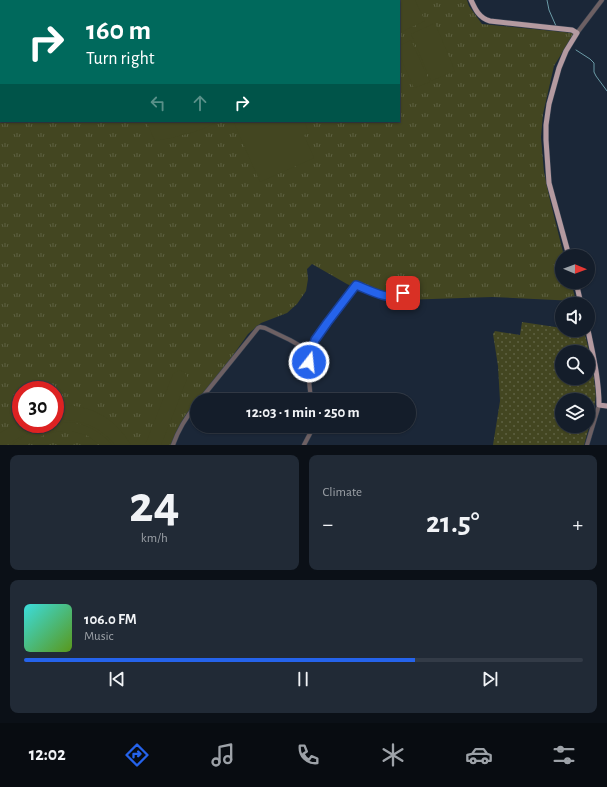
<!DOCTYPE html>
<meta charset="utf-8">
<style>
:root{--surface:#141d2a;--page:#212a36;--text:#f1f3f6;--muted:#9da2a8;--line:#333b47;--accent:#2563eb}
body{margin:0;font-family:"Alegreya Sans",sans-serif;background:var(--page);color:var(--text);height:100vh;display:flex;flex-direction:column;font-size:15px;white-space:nowrap}
*{box-sizing:border-box;margin:0}
p{font-size:13px;color:var(--muted)}
.icon{flex:none;width:22px;height:22px;fill:none;stroke:currentColor;stroke-width:2;stroke-linecap:round;stroke-linejoin:round}
.map{position:relative;height:445px;overflow:hidden}
.sheet{display:flex;flex-direction:column;gap:10px;padding:10px;background:#0b1017;flex:1}
.sheet>*{flex:none}
.hud{position:absolute;left:0px;top:0px;width:400px;height:122px;box-shadow:0 1px 3px #0004,0 0 0 1px var(--line);background:#00695c;color:#fff;overflow:hidden}
.needle{width:26px;rotate:91deg}
.buttons{position:absolute;left:555px;top:249px;display:grid;gap:8px}
.buttons a{display:grid;place-items:center;width:40px;height:40px;border-radius:50%;background:var(--surface);box-shadow:0 1px 3px #0004,0 0 0 1px var(--line);font-size:20px}
.speed{position:absolute;left:12px;top:381px;display:flex;gap:8px;font-size:20px;font-weight:700;text-align:center}
.speed>*{display:grid;place-content:center;width:52px;height:52px;border-radius:50%;background:var(--surface);box-shadow:0 1px 3px #0004,0 0 0 1px var(--line);line-height:1}
.speed .limit{border:6px solid #d22;background:#fff;color:#111}
.pin{position:absolute;display:grid;place-items:center;width:34px;height:34px;color:#fff;margin:-17px;border-radius:8px;box-shadow:0 2px 6px #0006}
.me{position:absolute;width:44px;margin:-22px;rotate:16deg;stroke-linejoin:round;filter:drop-shadow(0 0 3px #0008)}
.turn{display:flex;align-items:center;gap:14px;height:84px;padding:0 20px;font-size:18px}
.turn .icon{width:52px;height:52px;stroke-width:2.5}
.turn b{display:block;font-size:28px;line-height:34px}
.lanes{display:flex;align-items:center;height:38px;padding:0 20px;background:#0003;justify-content:center;gap:20px;direction:ltr}
.lanes .off{opacity:.35}
.big{font-size:30px;font-weight:600;line-height:1.1}
.sheet .card{flex:1;display:flex;flex-direction:column;justify-content:center;gap:6px;min-width:0;padding:0 14px;border-radius:8px;background:var(--page)}
.sheet .dial{align-items:center;gap:0}
.dial b{font-size:52px;line-height:1}
.song{display:flex;align-items:center;gap:12px}
.cover{width:48px;height:48px;border-radius:6px;background:linear-gradient(135deg,hsl(180 70% 55%),hsl(90 70% 35%))}
.played{height:4px;border-radius:2px;background:linear-gradient(90deg,var(--accent) 70%,var(--line) 70%)}
.keys{display:flex;justify-content:space-around;direction:ltr}
.heat{display:flex;justify-content:space-between;align-items:center;font-size:22px;direction:ltr}
.sheet .tiles{flex:1;display:grid;gap:10px;grid-template-columns:1fr 1fr}
.card:last-child{grid-column:span 2}
.trip{position:absolute;left:190px;top:393px;width:226px;height:40px;border-radius:20px;background:var(--surface);box-shadow:0 1px 3px #0004,0 0 0 1px var(--line);font-weight:600;line-height:40px;text-align:center}
.dock{display:flex;height:64px;justify-content:space-around;align-items:center;background:#080c11;color:var(--muted)}
.dock .icon{width:28px;height:28px}
.dock .on{color:var(--accent)}
.dock b{font-size:18px;color:var(--text)}
.map>svg:first-child{display:block}
.grass{fill:url(#grass-dots);fill-rule:evenodd}
.park{fill:url(#park-tufts);fill-rule:evenodd}
.pitch{fill:#434621}
.lines{fill:none;stroke-linecap:round;stroke-linejoin:round}
.stream{stroke:#6b9ba7;stroke-width:1}
.minor-casing{stroke:#374252;stroke-width:5}
.major-casing{stroke:#374252;stroke-width:6}
.minor{stroke:#6d6063;stroke-width:4}
.major{stroke:#b49aa0;stroke-width:5}
.route-casing{stroke:#184099;stroke-width:10}
.route{stroke:#2563eb;stroke-width:7}
</style>
<div class="map">
<svg width="607" height="445" viewBox="0 0 607 445">
<defs>
<pattern id="grass-dots" width="8" height="8" patternUnits="userSpaceOnUse"><rect width="8" height="8" fill="#434621"/><path d="M2 2h.1M6 6h.1" fill="none" stroke="#5e6142" stroke-width="1.8" stroke-linecap="round"/></pattern>
<pattern id="park-tufts" width="24" height="20" patternUnits="userSpaceOnUse"><rect width="24" height="20" fill="#434621"/><path d="M3 7l-1-3M5 7V3M7 7l1-3M15 17l-1-3M17 17v-4M19 17l1-3" fill="none" stroke="#5e6142"/></pattern>
</defs>
<rect width="100%" height="100%" fill="#1b2738"/>
<path class="grass" d="M522,322L562,328V330H575L584,331L591,358L596,394L594,409L584,445H493L500,401L498,366L493,334L495,331L520,335ZM562,352H588V378H562ZM562,400H588V426H562Z"/>
<path class="park" d="M0,0H467L469,6L482,24L574,33L554,66L543,114L541,137L544,172L550,200L564,256H562V282H571L576,301L492,297L402,300L375,297L347,284L312,264L307,269L308,279L306,291L297,304L287,313L261,323L248,334L224,368L185,416L180,425L172,445H0ZM1,1H399V121H1ZM21,390H55V424H21Z"/>
<path class="pitch" d="M387,0H415L425,21L401,32L399,26V1H388Z
M435,23L455,71L431,81L411,34Z
M411,40L430,82L414,88L399,54V46Z
M146,121H218C199,133 176,137 155,141Z
M239,121H304L309,133L304,135L314,158L260,182L234,123Z
M179,370L184,372L187,376V379L161,445H145L173,374Z
M62,405C93,406 115,418 131,445H115C100,426 79,418 55,420V406Z
M21,420V424H42L7,445H0V433Z
M58,422C80,421 98,428 112,445H100L88,436L72,431H63L49,433L42,436L27,445H12C24,437 39,424 55,424V423Z"/>
<g class="lines">
<path class="stream" d="M547,0L549,10L556,26
M576,50L590,59L594,63V72L596,76L607,91"/>
<defs>
<path id="minor" d="M66,1V0
M73,1L74,0
M577,33L602,0
M0,97L1,95
M0,108L1,106
M200,400L258,328L260,327L265,328L290,340L311,352
M311,400L308,371L311,352L315,340L333,315L356,285C369,290 387,300 401,296L403,293
M173,445C179,428 186,417 197,404
M304,445L314,426
M587,445L599,405"/>
<path id="major" d="M471,0C475,9 479,18 490,21L572,30L577,33L566,51L559,68L549,104L546,125V140L549,183L569,256
M576,282L581,304
M588,330C593,355 599,379 599,405L607,406"/>
</defs>
<use href="#minor" class="minor-casing"/>
<use href="#major" class="major-casing"/>
<use href="#minor" class="minor"/>
<use href="#major" class="major"/>
</g>
<g class="lines">
<defs>
<path id="route" d="M309,362L311,352L315,340L327,323L356,285C369,290 387,300 401,296L403,293"/>
</defs>
<use href="#route" class="route-casing"/>
<use href="#route" class="route"/>
</g>
</svg>
<div class="buttons">
<a><svg class="needle" viewBox="-14 -14 28 28"><path d="M0-13l5 13h-10z" fill="#e53935"/><path d="M0 13l5-13h-10z" fill="#9da2a8"/></svg></a>
<a><svg class="icon" aria-label="sound" viewBox="0 0 24 24"><path d="M4 9h4l5-4v14l-5-4H4zM17 9q2 3 0 6"/></svg></a>
<a><svg class="icon" aria-label="search" viewBox="0 0 24 24"><circle cx="10" cy="10" r="6"/><path d="M15 15l6 6"/></svg></a>
<a><svg class="icon" aria-label="layers" viewBox="0 0 24 24"><path d="M12 4l9 5-9 5-9-5zM3 14l9 5 9-5"/></svg></a>
</div>
<div class="speed"><div class="limit">30</div></div>
<div class="pin" style="left:403px;top:293px;background:#d93025"><svg class="icon" aria-label="arrive" viewBox="0 0 24 24"><path d="M6 21V4h12l-3 4 3 4H6"/></svg></div>
<svg class="me" style="left:309px;top:362px" viewBox="-20 -20 40 40"><circle r="17" fill="#2563eb" stroke="#fff" stroke-width="3"/><path d="M0-11L8 9 0 5-8 9z" fill="#fff"/></svg>
<div class="trip">12:03 · 1 min · 250 m</div>
<div class="hud">
<div class="turn"><svg class="icon" aria-label="right" viewBox="0 0 24 24"><path d="M7 20v-9h11M14 6l5 5-5 5"/></svg><div><b>160 m</b>Turn right</div></div>
<div class="lanes"><svg class="icon off" aria-label="left" viewBox="0 0 24 24"><path d="M17 20v-9H6M10 6l-5 5 5 5"/></svg><svg class="icon off" aria-label="ahead" viewBox="0 0 24 24"><path d="M12 20V5M6 11l6-6 6 6"/></svg><svg class="icon" aria-label="right" viewBox="0 0 24 24"><path d="M7 20v-9h11M14 6l5 5-5 5"/></svg></div>
</div>
</div>
<section class="sheet">
<div class="tiles">
<div class="card dial"><b>24</b><p>km/h</p></div>
<div class="card"><p>Climate</p>
<div class="heat"><a>−</a><b class="big">21.5°</b><a>+</a></div>
</div>
<div class="card">
<div class="song"><i class="cover"></i><div><b>106.0 FM</b><p>Music</p></div></div>
<div class="played"></div>
<div class="keys"><svg class="icon" aria-label="previous" viewBox="0 0 24 24"><path d="M18 5L8 12l10 7zM5 5v14"/></svg><svg class="icon" aria-label="pause" viewBox="0 0 24 24"><path d="M8 5v14M16 5v14"/></svg><svg class="icon" aria-label="next" viewBox="0 0 24 24"><path d="M6 5l10 7-10 7zM19 5v14"/></svg></div>
</div>
</div>
</section>
<nav class="dock">
<b>12:02</b>
<svg class="icon on" aria-label="directions" viewBox="0 0 24 24"><path d="M12 3l9 9-9 9-9-9zM9 14v-3h6M13 9l2 2-2 2"/></svg>
<svg class="icon" aria-label="music" viewBox="0 0 24 24"><path d="M9 18V5l10-2v13"/><circle cx="6" cy="18" r="3"/><circle cx="16" cy="16" r="3"/></svg>
<svg class="icon" aria-label="phone" viewBox="0 0 24 24"><path d="M5 4h4l2 5-3 2q2 4 5 5l2-3 5 2v4C11 20 4 13 5 4z"/></svg>
<svg class="icon" aria-label="climate" viewBox="0 0 24 24"><path d="M12 3v18M4 7l16 10M4 17L20 7"/></svg>
<svg class="icon" aria-label="car" viewBox="0 0 24 24"><path d="M5 17H2v-5l4-1 3-4h7l3 4 3 1v5h-3M9 17h6M6 11h13"/><circle cx="7" cy="17" r="2"/><circle cx="17" cy="17" r="2"/></svg>
<svg class="icon" aria-label="filters" viewBox="0 0 24 24"><path d="M4 7h16M4 17h16"/><circle cx="9" cy="7" r="2"/><circle cx="15" cy="17" r="2"/></svg>
</nav>
